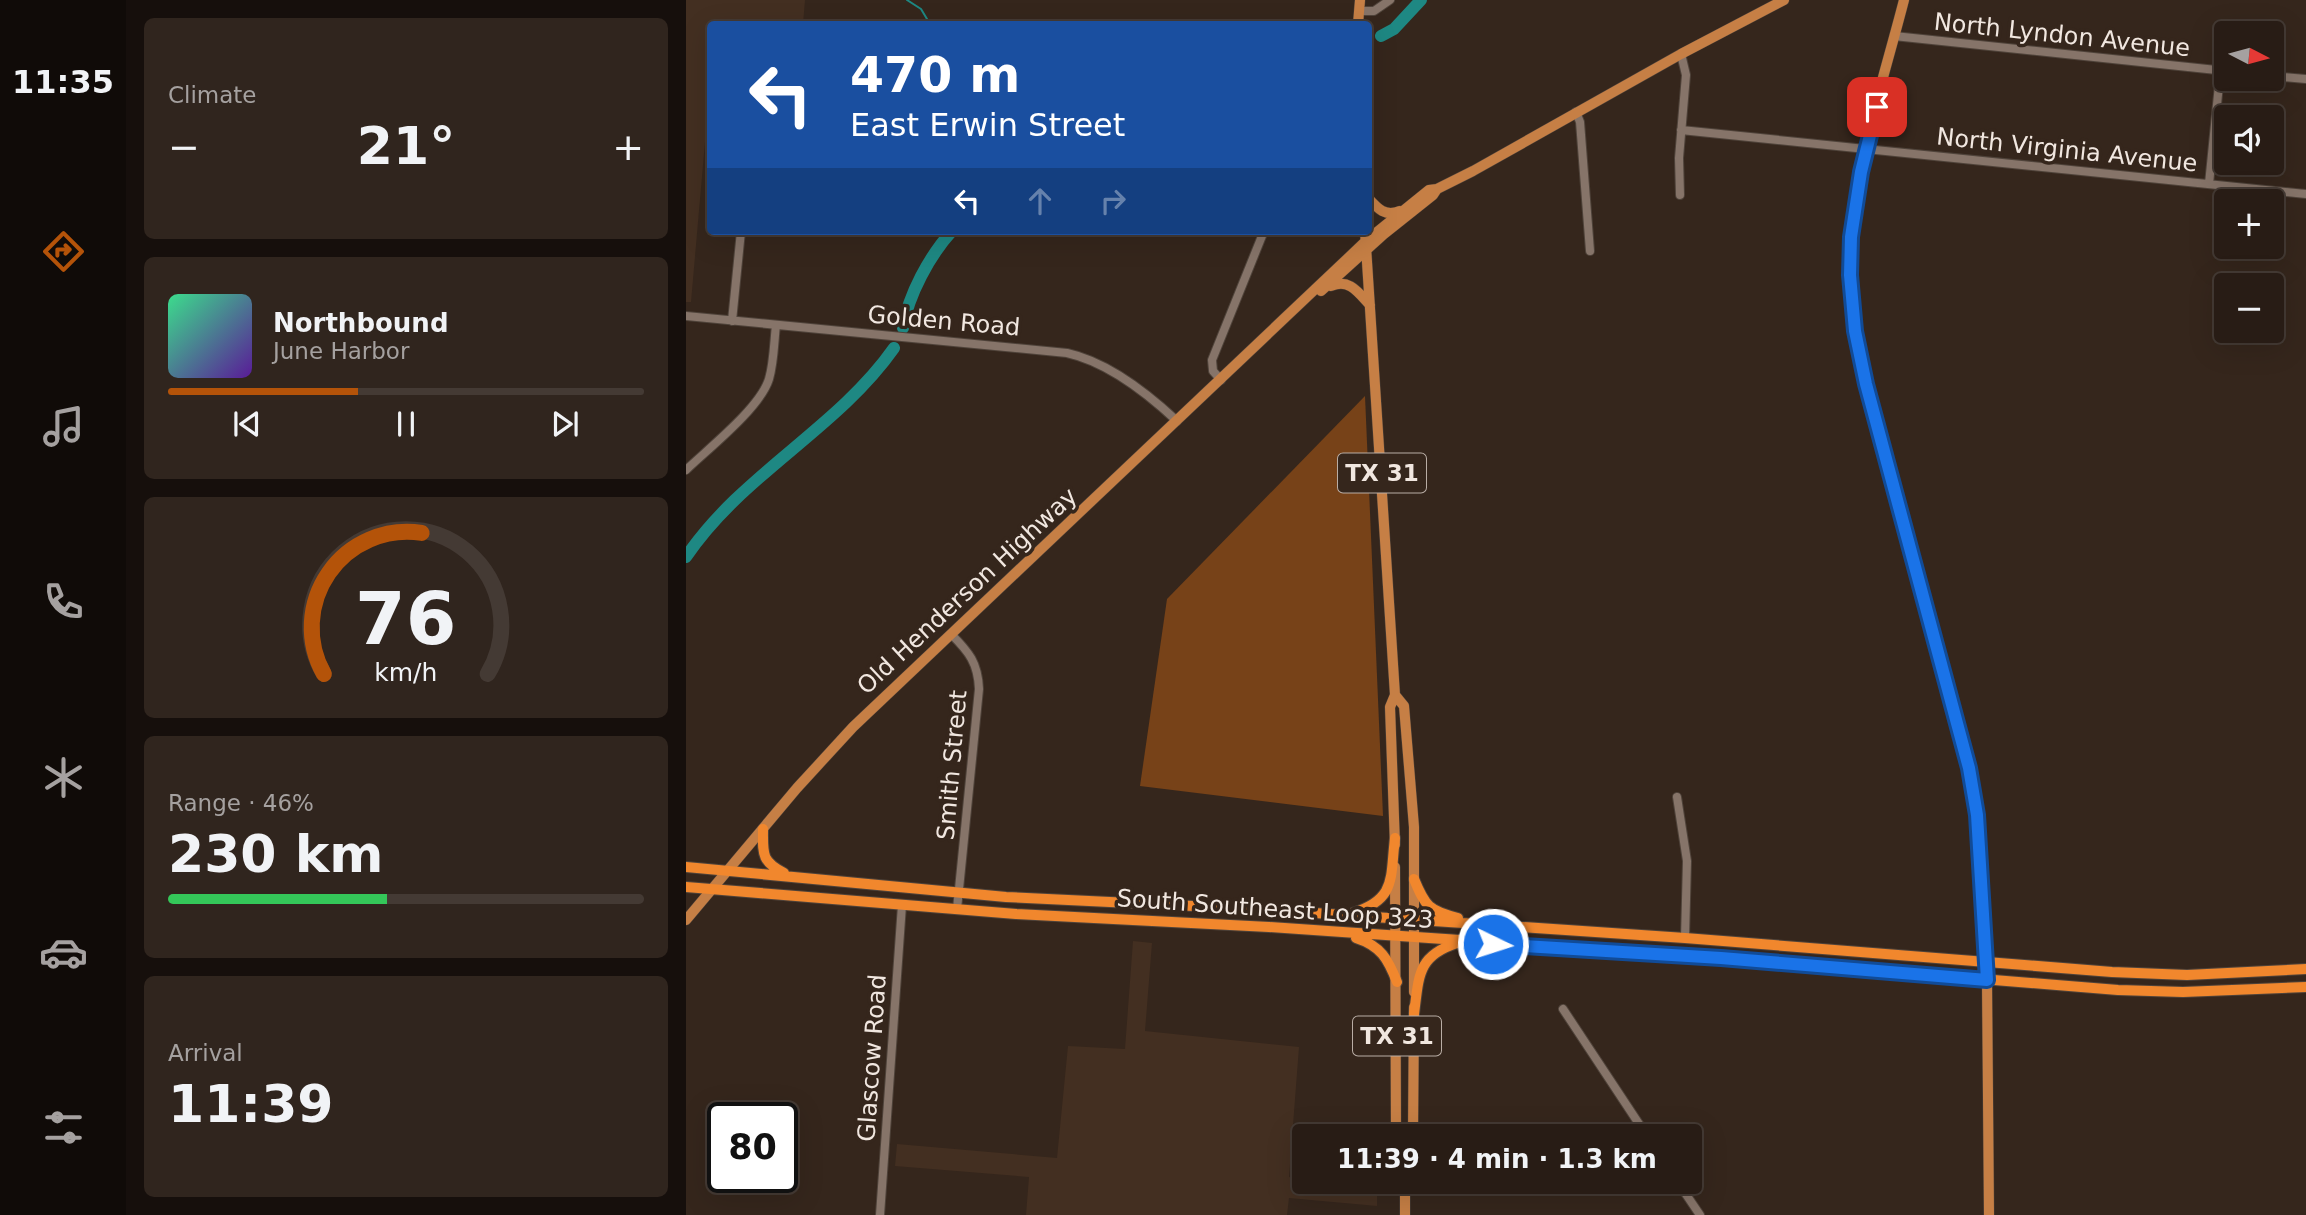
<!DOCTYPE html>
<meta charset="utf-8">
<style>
:root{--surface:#281c15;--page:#30251e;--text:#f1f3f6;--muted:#a5a1a0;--line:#443a34;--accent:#b45309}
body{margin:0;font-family:"DejaVu Sans",sans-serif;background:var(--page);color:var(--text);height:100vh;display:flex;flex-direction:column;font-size:26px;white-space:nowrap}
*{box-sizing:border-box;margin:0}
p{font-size:23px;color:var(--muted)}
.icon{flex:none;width:38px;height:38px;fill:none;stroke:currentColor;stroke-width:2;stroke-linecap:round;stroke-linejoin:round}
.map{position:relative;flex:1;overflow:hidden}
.side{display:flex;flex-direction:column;gap:18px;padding:18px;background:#160f0c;width:560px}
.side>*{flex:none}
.guide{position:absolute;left:21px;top:21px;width:665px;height:214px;border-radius:7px;box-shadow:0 7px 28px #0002,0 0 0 2px var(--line);background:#1a4fa0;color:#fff;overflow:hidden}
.needle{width:46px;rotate:96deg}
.fabs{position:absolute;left:1528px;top:21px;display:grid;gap:14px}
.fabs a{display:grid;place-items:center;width:70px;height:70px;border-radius:7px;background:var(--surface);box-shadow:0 7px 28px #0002,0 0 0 2px var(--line);font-size:35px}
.speed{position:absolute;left:21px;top:1102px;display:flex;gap:14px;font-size:35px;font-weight:700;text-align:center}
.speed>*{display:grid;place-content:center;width:91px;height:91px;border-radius:50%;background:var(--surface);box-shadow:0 7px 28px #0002,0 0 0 2px var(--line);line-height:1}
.speed .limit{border:4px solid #111;border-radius:10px;background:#fff;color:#111}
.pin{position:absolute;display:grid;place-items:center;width:60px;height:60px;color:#fff;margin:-30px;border-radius:14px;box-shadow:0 4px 10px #0006}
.me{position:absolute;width:77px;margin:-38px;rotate:94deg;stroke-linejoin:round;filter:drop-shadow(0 0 5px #0008)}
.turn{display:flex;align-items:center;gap:24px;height:147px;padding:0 28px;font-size:32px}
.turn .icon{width:91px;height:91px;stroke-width:2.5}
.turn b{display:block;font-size:49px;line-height:60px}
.lanes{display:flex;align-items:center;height:66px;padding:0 28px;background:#0003;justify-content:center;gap:35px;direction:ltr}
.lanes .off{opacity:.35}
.big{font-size:52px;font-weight:800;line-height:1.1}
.side .widget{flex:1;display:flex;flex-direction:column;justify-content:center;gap:10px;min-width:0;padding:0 24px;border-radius:10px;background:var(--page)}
.side .dial{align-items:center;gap:0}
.dial svg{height:182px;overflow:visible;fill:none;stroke:var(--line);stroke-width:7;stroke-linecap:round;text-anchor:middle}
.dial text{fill:var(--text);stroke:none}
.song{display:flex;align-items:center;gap:21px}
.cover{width:84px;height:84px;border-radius:10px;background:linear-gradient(135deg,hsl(150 70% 55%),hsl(270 70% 35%))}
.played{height:7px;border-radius:4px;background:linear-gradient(90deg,var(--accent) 40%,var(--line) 40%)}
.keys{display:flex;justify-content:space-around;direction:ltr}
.heat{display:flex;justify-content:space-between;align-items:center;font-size:38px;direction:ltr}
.charge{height:10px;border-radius:5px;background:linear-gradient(90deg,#34c759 46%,var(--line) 0)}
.trip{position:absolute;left:606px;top:1124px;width:410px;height:70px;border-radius:7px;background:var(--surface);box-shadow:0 7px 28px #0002,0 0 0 2px var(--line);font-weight:800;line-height:70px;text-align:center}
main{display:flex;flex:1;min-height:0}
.dock{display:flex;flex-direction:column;width:126px;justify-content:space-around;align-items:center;background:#100b08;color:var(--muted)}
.dock .icon{width:49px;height:49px}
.dock .on{color:var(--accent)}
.dock b{font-size:32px;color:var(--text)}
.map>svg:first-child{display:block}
.built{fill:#432f21}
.forest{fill:#774218}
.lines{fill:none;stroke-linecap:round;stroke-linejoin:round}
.stream{stroke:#1e8883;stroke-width:2}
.river{stroke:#1e8883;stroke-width:12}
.minor-casing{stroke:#4f433a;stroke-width:10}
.major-casing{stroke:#4f433a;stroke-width:11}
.highway-casing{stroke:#4f433a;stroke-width:12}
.minor{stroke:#867469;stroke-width:8}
.major{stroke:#c67f45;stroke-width:10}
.highway{stroke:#f1872d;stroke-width:10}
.route-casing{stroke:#114b97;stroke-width:18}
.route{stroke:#1a73e8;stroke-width:12}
.labels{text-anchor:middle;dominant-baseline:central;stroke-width:7;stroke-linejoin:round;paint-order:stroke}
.shield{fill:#35261c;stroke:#b9ada5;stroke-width:2}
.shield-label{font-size:23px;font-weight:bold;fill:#f1e7e0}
.street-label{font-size:24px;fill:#f1e7e0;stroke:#35261c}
</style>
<main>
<nav class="dock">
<b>11:35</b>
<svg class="icon on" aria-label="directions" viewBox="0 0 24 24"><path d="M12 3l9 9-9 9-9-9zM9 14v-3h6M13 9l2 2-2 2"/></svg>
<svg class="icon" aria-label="music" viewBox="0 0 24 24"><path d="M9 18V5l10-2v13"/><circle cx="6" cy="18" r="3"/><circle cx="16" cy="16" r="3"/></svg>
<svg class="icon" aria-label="phone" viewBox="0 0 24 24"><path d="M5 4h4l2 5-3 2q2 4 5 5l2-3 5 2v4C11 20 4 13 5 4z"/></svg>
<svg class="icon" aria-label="climate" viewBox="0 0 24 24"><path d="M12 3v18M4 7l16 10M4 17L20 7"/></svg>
<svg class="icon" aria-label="car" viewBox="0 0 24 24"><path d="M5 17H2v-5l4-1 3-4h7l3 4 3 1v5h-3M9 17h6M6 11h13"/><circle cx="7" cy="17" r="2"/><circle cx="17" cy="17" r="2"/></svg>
<svg class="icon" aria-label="filters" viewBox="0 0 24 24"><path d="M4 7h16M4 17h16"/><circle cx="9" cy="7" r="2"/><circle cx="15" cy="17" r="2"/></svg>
</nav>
<section class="side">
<div class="widget"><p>Climate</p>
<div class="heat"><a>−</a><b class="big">21°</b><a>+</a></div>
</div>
<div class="widget">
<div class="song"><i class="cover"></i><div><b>Northbound</b><p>June Harbor</p></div></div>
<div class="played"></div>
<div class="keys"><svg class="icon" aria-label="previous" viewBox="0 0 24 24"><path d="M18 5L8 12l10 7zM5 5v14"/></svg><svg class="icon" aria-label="pause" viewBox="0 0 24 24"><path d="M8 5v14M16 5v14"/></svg><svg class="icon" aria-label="next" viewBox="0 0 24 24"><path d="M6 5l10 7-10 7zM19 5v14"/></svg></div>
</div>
<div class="widget dial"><svg viewBox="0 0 100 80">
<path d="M14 69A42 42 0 1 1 86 69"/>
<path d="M14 69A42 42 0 0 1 57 7" stroke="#b45309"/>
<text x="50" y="56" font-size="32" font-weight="700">76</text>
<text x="50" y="72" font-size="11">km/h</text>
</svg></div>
<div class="widget"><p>Range · 46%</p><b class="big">230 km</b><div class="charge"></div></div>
<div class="widget"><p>Arrival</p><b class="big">11:39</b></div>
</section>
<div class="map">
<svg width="1620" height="1215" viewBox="0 0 1620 1215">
<rect width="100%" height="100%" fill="#35261c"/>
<path class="built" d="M0,0H119L117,24H24V85L5,302H0Z
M447,941L466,943L459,1031L613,1047L603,1177L618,1178V1181L691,1183V1206L603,1198L601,1215H340L343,1177L209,1166L211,1144L371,1158L382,1046L439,1049Z"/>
<path class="forest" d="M679,396L697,816L454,786L481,599Z"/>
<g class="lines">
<path class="stream" d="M221,0L235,9L244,24"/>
<path class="river" d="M695,36L708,29L735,0
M217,328C222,295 244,255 266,231
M0,557C56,474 151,429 208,348"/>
<defs>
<path id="minor" d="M673,11H688L704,0
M1208,36L1540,71
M1586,76L1620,79
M890,112L894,122L904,251
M995,130L1620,194
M1523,184L1538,35
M994,195L993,158L1000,75L995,54
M0,316L381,353C422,362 461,393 491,421
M46,321L55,231
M535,380L527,371L526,360L578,231
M0,470C23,448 74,408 83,379C88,362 88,342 90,325
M265,634C283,652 292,663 293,689L271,909
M991,797L1001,861L999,938
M877,1009L961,1136
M991,1181L1014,1215
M194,1215L216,905"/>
<path id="major" d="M1218,0C1197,82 1166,172 1164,257C1163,300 1170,342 1180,384L1273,725L1288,792L1301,980L1303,1215
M672,24L674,0
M682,198C692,209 699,217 714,211
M679,231L709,695L704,707L709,845
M645,286C663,278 672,292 684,305
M635,291L698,234L747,195L751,189
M709,695L718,706L728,827V992
M709,867L710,1136
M0,920L111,788L167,727L680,241L743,190L751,189L787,171L995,54L1098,0
M727,1136L728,1007
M719,1181V1215"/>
<path id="highway" d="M77,829C77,854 75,861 98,873
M0,867L320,897L570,909L999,938L1426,972L1501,975L1620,969
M728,879C739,906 743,911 772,918
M0,887L330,914L583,927L1035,958L1432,990L1497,992L1620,987
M667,913C711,899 704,878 709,838
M670,938C695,946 702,959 711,982
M728,1014C733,976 731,956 771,943"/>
</defs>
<use href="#minor" class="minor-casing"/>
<use href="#major" class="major-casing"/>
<use href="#highway" class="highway-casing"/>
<use href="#minor" class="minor"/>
<use href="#major" class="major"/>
<use href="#highway" class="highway"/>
</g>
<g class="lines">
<defs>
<path id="route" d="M807,944L1035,958L1301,980L1291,815L1283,768L1180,384L1169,331L1164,275L1165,237L1175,172L1191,107"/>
</defs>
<use href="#route" class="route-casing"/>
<use href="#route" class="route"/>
</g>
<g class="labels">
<g class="shield">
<rect x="652" y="453.5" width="88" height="39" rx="5"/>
<rect x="667" y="1016.5" width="88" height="39" rx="5"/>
</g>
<g class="shield-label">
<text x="696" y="473">TX 31</text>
<text x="711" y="1036">TX 31</text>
</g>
<g class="street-label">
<text transform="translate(1376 35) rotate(6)">North Lyndon Avenue</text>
<text transform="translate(1381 150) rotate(6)">North Virginia Avenue</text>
<text transform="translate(258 321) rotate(5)">Golden Road</text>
<text transform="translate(281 591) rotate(-43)">Old Henderson Highway</text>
<text transform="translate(266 765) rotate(-85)">Smith Street</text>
<text transform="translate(589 909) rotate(4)">South Southeast Loop 323</text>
<text transform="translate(186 1058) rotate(-86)">Glascow Road</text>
</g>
</g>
</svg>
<div class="fabs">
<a><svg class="needle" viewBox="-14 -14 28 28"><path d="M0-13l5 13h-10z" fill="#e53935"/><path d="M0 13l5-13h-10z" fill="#a5a1a0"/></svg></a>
<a><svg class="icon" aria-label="sound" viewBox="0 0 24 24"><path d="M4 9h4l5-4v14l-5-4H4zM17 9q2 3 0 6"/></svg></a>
<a>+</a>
<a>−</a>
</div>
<div class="speed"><div class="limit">80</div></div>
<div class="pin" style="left:1191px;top:107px;background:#d93025"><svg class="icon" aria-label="arrive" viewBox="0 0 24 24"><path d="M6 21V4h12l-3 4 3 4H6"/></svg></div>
<svg class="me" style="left:807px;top:944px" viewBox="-20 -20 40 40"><circle r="17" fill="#1a73e8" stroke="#fff" stroke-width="3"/><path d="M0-11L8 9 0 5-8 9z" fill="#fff"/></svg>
<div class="trip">11:39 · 4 min · 1.3 km</div>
<div class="guide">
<div class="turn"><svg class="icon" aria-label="left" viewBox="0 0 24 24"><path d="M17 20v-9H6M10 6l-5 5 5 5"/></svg><div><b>470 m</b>East Erwin Street</div></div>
<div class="lanes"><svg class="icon" aria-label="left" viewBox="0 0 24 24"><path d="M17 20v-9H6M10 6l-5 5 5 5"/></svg><svg class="icon off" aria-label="ahead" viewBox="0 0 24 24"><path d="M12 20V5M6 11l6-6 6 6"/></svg><svg class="icon off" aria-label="right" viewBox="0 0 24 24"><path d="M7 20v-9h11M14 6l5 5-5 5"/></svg></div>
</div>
</div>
</main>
